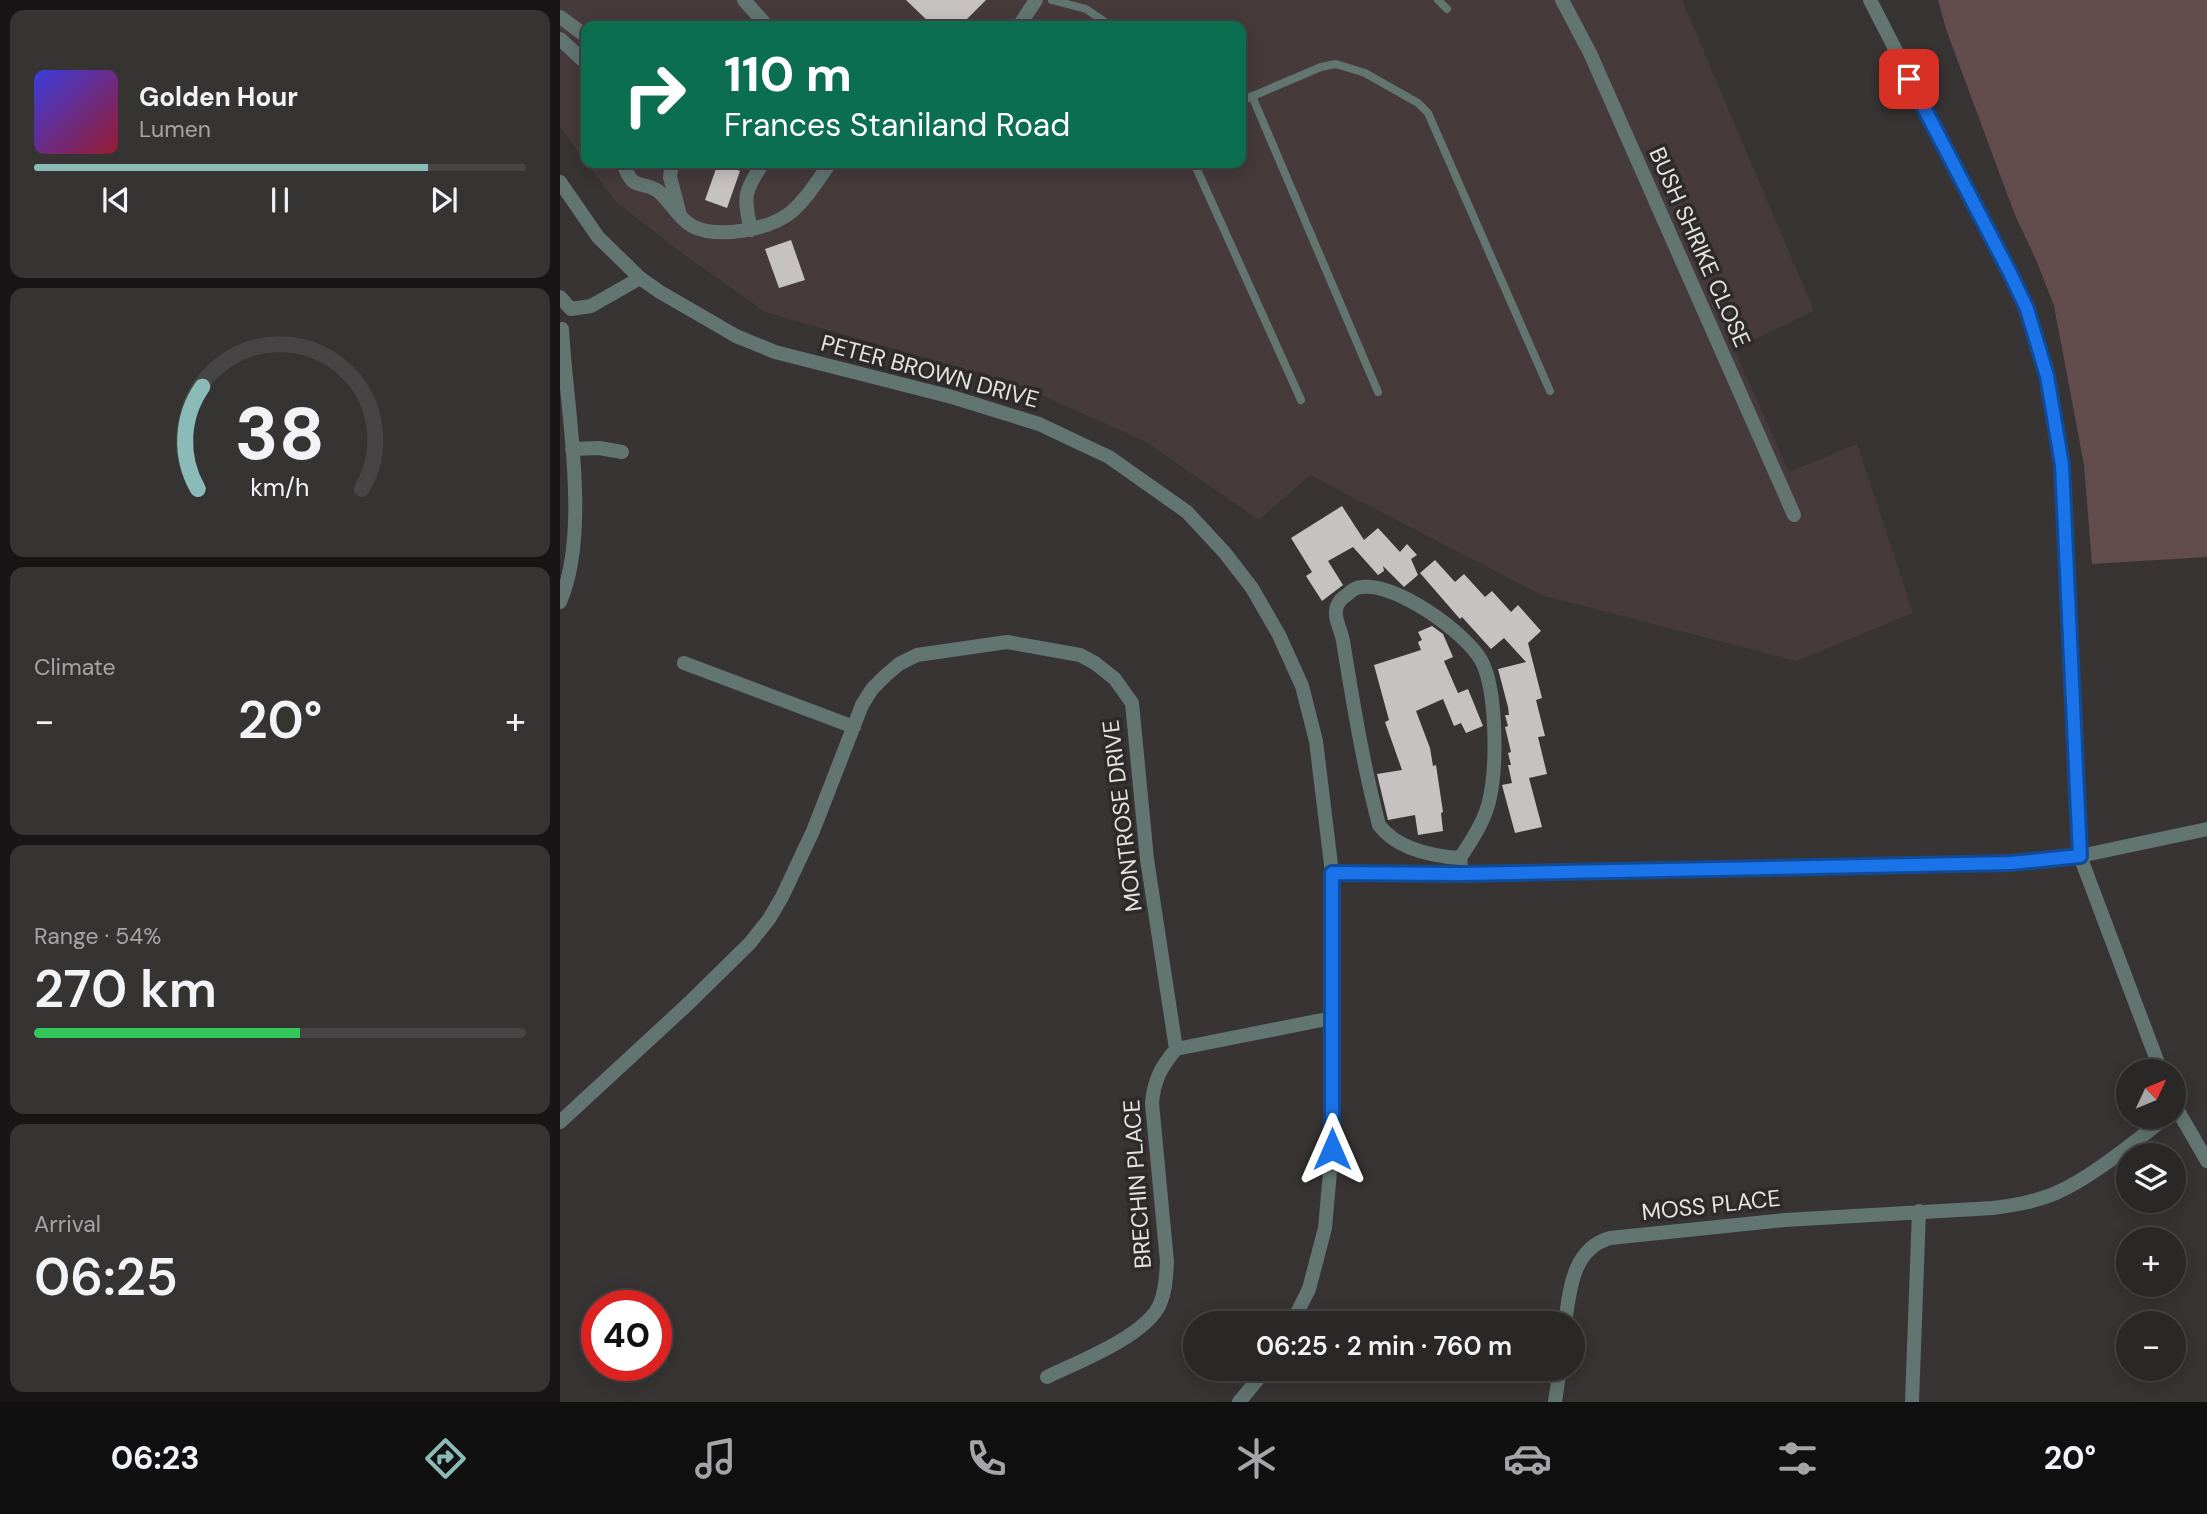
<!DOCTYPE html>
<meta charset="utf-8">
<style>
:root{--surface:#2a2727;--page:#363333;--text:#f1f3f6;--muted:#a5a5a7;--line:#464444;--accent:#8bbbb9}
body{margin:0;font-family:"DM Sans",sans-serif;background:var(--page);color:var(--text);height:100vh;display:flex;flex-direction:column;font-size:26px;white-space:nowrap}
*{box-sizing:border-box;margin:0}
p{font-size:23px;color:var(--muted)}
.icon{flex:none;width:38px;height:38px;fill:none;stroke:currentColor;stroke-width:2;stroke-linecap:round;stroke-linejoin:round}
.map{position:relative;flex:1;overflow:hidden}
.drawer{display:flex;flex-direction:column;gap:10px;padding:10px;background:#171515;width:560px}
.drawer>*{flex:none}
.banner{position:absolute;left:21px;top:21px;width:665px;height:147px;border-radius:14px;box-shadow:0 4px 18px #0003,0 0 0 2px var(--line);background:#0b6e4f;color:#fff;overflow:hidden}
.needle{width:46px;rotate:46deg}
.controls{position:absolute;left:1556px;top:1059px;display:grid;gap:14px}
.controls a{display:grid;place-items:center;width:70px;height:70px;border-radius:50%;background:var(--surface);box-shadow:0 4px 18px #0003,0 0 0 2px var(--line);font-size:35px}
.speed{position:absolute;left:21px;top:1290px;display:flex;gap:14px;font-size:35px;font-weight:700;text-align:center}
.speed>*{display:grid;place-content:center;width:91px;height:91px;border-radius:50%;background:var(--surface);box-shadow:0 4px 18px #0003,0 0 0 2px var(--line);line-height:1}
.speed .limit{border:10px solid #d22;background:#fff;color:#111}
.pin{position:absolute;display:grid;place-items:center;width:60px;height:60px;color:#fff;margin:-30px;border-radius:14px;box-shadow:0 4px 10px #0006}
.me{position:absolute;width:77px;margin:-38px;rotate:0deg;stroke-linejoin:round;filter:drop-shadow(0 0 5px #0008)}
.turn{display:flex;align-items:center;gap:24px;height:147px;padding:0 28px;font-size:32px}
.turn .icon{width:91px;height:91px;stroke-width:2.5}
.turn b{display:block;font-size:49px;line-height:60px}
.big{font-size:52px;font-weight:600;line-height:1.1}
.drawer .tile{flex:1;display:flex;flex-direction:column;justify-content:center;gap:10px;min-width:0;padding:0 24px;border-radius:14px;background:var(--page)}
.drawer .dial{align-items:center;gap:0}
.dial svg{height:182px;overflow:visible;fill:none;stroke:var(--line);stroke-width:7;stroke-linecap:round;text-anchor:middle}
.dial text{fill:var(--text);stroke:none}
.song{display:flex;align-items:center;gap:21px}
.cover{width:84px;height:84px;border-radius:10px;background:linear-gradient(135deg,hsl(240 70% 55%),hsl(350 70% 35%))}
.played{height:7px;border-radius:4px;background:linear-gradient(90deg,var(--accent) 80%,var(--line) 80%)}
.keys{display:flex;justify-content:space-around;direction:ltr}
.heat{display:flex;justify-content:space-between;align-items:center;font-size:38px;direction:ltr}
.charge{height:10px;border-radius:5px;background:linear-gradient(90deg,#34c759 54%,var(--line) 0)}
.trip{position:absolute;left:623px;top:1311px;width:402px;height:70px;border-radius:35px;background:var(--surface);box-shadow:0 4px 18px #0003,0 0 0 2px var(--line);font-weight:600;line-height:70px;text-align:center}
.tabs{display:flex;height:112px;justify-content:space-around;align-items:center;background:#111010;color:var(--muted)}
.tabs .icon{width:49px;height:49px}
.tabs .current{color:var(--accent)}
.tabs b{font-size:32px;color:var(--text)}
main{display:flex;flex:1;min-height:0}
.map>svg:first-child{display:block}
.built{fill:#463a3b}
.green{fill:#634c4d}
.building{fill:#c7c2c2}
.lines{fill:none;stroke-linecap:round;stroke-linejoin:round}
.service{stroke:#627571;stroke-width:8}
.minor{stroke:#627571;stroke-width:14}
.tertiary{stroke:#627571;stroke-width:14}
.route-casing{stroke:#114b97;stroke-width:18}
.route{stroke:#1a73e8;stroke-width:12}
.labels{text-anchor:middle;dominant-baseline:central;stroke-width:7;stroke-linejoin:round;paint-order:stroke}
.street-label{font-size:23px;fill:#e6e3e3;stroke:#2e2a2a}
</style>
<main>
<section class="drawer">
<div class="tile">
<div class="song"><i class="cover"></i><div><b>Golden Hour</b><p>Lumen</p></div></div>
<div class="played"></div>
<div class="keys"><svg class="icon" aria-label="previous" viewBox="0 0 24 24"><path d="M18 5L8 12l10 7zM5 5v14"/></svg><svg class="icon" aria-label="pause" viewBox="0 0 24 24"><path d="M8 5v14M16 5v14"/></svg><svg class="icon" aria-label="next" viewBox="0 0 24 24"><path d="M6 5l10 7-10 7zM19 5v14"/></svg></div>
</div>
<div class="tile dial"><svg viewBox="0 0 100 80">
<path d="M14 69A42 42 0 1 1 86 69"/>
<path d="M14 69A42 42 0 0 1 16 24" stroke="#8bbbb9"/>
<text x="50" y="56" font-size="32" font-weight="700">38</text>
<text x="50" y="72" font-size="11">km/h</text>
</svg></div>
<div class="tile"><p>Climate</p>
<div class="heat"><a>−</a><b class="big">20°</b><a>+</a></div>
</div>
<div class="tile"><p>Range · 54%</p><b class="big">270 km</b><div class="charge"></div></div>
<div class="tile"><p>Arrival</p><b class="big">06:25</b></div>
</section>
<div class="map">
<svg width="1647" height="1402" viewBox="0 0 1647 1402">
<rect width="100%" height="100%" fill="#383434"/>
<path class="built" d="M0,0H1122L1254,311L1174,349L1229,472L1297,444L1353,613L1236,661L981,595L750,475L699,520L586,442L457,384L205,312L119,251L55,201L27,163H681V26H26V162L0,127Z"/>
<path class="green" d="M1378,0H1647V557L1532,564L1524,465L1494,306L1477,262L1455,215L1387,32Z"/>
<path class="building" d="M346,0H426L400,26H373Z
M158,163L180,171L167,208L145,200Z
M231,240L245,280L219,288L205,249Z
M782,506L804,540L818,528L840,552L847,544L857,555L851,559L858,575L844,587L823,566L824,571L818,575L793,547L768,561L783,585L762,601L746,576L752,572L731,538Z
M875,560L895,582L904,574L925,597L932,591L951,612L958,605L981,631L968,643L982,698L976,700L985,736L978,737L987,774L969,778L982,827L955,833L942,785L952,783L948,765H951L948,753L951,752L945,727L948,726L945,715H949L948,707L938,669L966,662L944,638L931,649L902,617L900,619L860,573Z
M872,626L883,634L893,657L884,661L898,693L908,689L923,726L906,733L901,723L894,726L883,699L856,711L870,748L873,766L876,765L883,812L881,813L883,831L858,835L855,815L828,820L817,774L842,770L825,722L829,720L814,665L861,650L858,642L862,640L858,632Z"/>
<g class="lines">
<path class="service" d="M492,0L526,9L551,26
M878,0L887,9
M692,96L818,392
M681,101L761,67L776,64L805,73L858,103L868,113L990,391
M634,163L741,400"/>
<path class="minor" d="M184,0L207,26
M1002,0L1030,53L1234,515
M0,17L26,36
M459,26L476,0
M0,39L26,63
M63,163C74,194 81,179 98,191C110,201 118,218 132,226C157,239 208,230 230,213C246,200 258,180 270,163
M112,163L110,177L119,211
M191,230C183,195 184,193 203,163
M0,297L11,309L31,306L80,278
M12,449L39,448L62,452
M0,602C31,530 6,408 2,329
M124,663L294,727
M1520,856L1601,1071
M900,858C871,856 837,849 819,825C803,765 793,702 783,641C781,629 773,618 777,606C779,601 783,597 788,594C791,591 797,587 802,587C835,582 905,632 921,660C937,689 937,764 930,797C926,819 912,840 900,858L902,874
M1614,1104L1647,1161
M0,1122L129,1003L190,943L209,919L222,897L253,831L302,705L312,689L325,676L339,664L357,655L447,642L520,655L535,663L555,679L572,703L587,859L616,1049
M1005,1323C1010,1290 1012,1249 1050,1238L1225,1220L1433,1208C1455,1205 1475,1202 1496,1193C1533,1177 1575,1141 1608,1116
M487,1377C518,1362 586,1336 600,1304C606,1290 606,1276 607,1262L592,1103C594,1080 601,1067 616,1049L772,1018
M995,1402L1000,1368
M1352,1402L1359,1211"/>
<path class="tertiary" d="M1310,0L1450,273C1502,385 1503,485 1509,606C1513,689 1516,773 1520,856
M0,182L38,237L80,278L100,292L176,336L215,352L392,397L479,424L549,457L627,512L665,553L692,588L719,635L742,686L756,741L772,873V1149L765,1228L749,1289L732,1323
M772,873L902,874L1451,863L1520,856L1647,829
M679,1402L707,1368"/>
</g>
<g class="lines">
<defs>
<path id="route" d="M772,1149V873L902,874L1451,863L1520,856L1502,465L1487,376L1467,309L1450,273L1349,79"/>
</defs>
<use href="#route" class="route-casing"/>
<use href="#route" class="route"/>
</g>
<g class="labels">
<g class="street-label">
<text transform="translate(1140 247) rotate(66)">BUSH SHRIKE CLOSE</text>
<text transform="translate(370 371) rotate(15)">PETER BROWN DRIVE</text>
<text transform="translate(562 816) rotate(-97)">MONTROSE DRIVE</text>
<text transform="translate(577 1184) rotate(-94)">BRECHIN PLACE</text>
<text transform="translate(1151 1205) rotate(-6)">MOSS PLACE</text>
</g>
</g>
</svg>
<div class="controls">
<a><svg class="needle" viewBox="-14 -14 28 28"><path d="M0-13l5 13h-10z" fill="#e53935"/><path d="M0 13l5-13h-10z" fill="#a5a5a7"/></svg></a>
<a><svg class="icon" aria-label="layers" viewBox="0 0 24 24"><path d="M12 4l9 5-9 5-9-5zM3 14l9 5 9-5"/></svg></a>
<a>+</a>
<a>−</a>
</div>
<div class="speed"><div class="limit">40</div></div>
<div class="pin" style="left:1349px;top:79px;background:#d93025"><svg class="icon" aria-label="arrive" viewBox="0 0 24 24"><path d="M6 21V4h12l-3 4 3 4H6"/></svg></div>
<svg class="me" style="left:772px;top:1149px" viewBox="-20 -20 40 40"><path d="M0-17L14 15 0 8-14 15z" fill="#1a73e8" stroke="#fff" stroke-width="4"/></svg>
<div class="trip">06:25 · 2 min · 760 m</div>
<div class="banner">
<div class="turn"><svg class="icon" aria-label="right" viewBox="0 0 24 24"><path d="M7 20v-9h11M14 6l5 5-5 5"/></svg><div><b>110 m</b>Frances Staniland Road</div></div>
</div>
</div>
</main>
<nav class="tabs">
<b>06:23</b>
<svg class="icon current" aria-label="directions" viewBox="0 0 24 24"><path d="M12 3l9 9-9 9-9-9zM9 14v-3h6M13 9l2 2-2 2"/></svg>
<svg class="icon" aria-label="music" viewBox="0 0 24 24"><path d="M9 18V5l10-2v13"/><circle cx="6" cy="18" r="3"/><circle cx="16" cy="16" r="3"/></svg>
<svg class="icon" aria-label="phone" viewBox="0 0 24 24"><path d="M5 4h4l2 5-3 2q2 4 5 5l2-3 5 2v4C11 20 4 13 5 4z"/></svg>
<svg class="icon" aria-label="climate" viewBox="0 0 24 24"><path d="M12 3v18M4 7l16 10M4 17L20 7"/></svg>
<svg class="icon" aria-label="car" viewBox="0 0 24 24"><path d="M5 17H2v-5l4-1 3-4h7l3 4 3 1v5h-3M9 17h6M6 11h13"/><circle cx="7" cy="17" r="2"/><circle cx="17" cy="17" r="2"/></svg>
<svg class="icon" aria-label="filters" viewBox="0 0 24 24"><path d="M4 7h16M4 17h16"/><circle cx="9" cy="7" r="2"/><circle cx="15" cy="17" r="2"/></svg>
<b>20°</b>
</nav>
